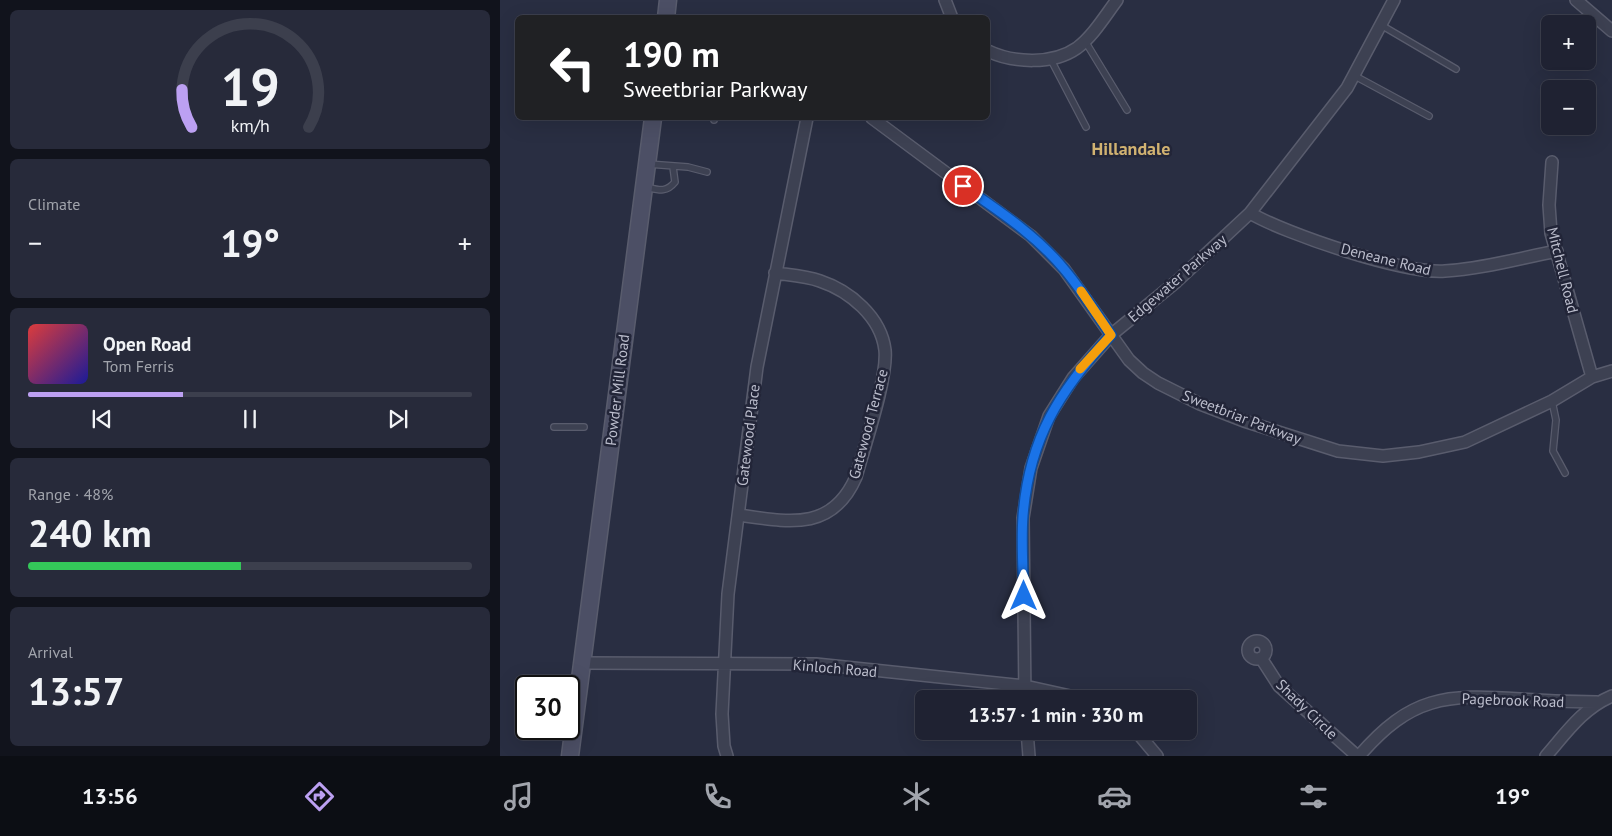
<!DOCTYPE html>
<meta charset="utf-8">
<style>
:root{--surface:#1f2232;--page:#272a3a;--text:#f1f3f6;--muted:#a1a4ac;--line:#3c3f4d;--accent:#bca0f2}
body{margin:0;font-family:"PT Sans",sans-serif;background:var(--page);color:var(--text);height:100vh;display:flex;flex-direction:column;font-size:19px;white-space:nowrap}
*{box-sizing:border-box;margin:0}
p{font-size:16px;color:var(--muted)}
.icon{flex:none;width:28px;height:28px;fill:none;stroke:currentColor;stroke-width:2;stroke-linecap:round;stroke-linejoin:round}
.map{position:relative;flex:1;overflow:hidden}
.drawer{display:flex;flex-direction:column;gap:10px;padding:10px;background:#11131c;width:500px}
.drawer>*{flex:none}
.banner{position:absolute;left:15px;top:15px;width:475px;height:105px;border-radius:8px;box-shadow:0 5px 20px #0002,0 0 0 1px var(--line);background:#202124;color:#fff;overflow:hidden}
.buttons{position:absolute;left:1041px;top:15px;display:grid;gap:10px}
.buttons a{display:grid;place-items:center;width:55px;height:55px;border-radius:8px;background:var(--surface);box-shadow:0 5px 20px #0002,0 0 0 1px var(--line);font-size:25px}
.speed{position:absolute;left:15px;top:675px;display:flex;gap:10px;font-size:25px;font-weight:700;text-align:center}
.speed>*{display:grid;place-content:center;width:65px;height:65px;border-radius:50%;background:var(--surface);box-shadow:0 5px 20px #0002,0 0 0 1px var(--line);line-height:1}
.speed .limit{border:2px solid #111;border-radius:8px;background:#fff;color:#111}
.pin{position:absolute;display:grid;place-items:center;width:42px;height:42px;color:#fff;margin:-21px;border:2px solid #fff;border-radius:50%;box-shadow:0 1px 5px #0007}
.me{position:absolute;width:55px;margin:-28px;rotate:0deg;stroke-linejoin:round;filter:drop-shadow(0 0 4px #0008)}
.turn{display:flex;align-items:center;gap:18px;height:105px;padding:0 25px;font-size:22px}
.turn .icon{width:65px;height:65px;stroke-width:2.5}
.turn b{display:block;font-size:35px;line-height:42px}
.big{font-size:38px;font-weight:600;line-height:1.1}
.drawer .card{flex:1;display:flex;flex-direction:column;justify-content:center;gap:8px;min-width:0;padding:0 18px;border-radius:8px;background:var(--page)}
.drawer .dial{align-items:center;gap:0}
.dial svg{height:130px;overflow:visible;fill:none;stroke:var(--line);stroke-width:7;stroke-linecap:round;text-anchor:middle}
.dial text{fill:var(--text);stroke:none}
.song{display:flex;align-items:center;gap:15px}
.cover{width:60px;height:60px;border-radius:8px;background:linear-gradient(135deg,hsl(0 70% 55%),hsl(240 70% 35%))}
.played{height:5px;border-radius:2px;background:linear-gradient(90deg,var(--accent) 35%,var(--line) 35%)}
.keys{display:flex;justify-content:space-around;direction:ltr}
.heat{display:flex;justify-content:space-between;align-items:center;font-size:28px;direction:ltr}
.charge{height:8px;border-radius:4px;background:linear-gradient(90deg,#34c759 48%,var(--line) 0)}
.trip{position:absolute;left:415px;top:690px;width:282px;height:50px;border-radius:8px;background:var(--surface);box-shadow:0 5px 20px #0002,0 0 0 1px var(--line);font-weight:600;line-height:50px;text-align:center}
.tab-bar{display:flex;height:80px;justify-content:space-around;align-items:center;background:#0c0e14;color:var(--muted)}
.tab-bar .icon{width:35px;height:35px}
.tab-bar .on{color:var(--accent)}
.tab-bar b{font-size:22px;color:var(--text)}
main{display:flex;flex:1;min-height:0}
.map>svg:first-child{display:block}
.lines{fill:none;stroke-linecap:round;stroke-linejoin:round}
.lane-casing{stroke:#595c6d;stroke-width:8}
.street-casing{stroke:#595c6d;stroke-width:14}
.secondary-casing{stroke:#595c6d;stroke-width:19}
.lane{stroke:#3d4152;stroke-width:5.5}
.street{stroke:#3d4152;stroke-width:11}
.secondary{stroke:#4c4f65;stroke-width:16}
.route-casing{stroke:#114b97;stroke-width:12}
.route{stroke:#1a73e8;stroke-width:9}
.slow{stroke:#f59e0b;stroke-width:9}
.labels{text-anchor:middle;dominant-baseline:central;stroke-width:5;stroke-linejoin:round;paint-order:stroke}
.street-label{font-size:15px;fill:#bbbdcc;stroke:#222538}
.quarter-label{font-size:18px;font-weight:bold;fill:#d1b271;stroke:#222538}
</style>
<main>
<section class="drawer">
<div class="card dial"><svg viewBox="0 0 100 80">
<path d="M14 69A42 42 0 1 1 86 69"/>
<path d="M14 69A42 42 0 0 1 8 46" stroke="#bca0f2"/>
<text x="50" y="56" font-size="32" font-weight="700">19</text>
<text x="50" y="72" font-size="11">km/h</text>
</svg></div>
<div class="card"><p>Climate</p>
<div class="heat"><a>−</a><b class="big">19°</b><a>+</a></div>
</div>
<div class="card">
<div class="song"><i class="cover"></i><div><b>Open Road</b><p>Tom Ferris</p></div></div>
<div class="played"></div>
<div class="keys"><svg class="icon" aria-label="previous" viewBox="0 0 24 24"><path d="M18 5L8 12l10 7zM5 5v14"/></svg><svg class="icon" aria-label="pause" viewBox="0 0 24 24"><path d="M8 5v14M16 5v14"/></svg><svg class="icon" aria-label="next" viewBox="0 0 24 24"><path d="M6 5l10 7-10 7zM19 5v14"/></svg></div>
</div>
<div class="card"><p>Range · 48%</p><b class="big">240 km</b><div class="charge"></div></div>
<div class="card"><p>Arrival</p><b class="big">13:57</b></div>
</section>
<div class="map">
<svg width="1112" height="756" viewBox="0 0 1112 756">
<rect width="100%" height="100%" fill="#292e42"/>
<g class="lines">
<defs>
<path id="lane" d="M881,25L956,69
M585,41L627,110
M550,58L586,127
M855,76L929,116
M214,120V118
M148,164L188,167L207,172
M146,187C159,190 166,193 175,182L173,167
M1052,401L1056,420L1053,451L1065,473
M54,427H84"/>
<path id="street" d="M445,0L452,18
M1076,0L1112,31
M488,51C513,63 553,65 577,48C593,36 605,16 617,0
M372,118L531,236L564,269L629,360L643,373L658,383L700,404L744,421L838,451L883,456L919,452L965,442L1052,401L1092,377L1112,371
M1052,162L1049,205L1051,233L1092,377
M750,213C786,234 904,274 945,271C982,269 1020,258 1057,251
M239,515C288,522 332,532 356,477C364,447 388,378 385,350C381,317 350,291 320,281C306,276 289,275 275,273
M748 650a9 9 0 1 1 18 0a9 9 0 1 1-18 0Z
M761,658L779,686L857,756
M84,663L316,664L525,686L584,699
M525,699L523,518L531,468L549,416L573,378L611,335L676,282L750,213L847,88L894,0
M527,731L529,756
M636,731L657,756
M227,756L224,746L222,714L228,594L257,367L307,118
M859,756C911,696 945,694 1020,699C1046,701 1071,702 1097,702
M1046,756C1066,733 1083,708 1112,696"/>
<path id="secondary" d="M166,18L168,0
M70,756L153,118"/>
</defs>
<use href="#lane" class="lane-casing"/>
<use href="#street" class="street-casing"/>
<use href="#secondary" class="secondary-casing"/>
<use href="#lane" class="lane"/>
<use href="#street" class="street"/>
<use href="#secondary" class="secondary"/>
</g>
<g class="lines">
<defs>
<path id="route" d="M463,186C499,211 536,235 564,269C581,289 596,313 611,335C560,390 529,438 523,516C521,542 523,570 524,596"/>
</defs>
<use href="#route" class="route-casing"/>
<use href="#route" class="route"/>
<path class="slow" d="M580,369L611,335L581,291"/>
</g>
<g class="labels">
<g class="street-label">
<text transform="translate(886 259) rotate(14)">Deneane Road</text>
<text transform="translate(1063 270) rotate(76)">Mitchell Road</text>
<text transform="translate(677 278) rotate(-41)">Edgewater Parkway</text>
<text transform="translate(117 390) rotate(-83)">Powder Mill Road</text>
<text transform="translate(742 417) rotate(21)">Sweetbriar Parkway</text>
<text transform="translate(368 424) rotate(-75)">Gatewood Terrace</text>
<text transform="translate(248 435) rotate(-83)">Gatewood Place</text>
<text transform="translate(335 668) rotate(5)">Kinloch Road</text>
<text transform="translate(1013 700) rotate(2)">Pagebrook Road</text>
<text transform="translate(807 709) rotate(44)">Shady Circle</text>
</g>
<g class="quarter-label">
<text x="631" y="148">Hillandale</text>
</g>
</g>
</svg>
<div class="buttons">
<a>+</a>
<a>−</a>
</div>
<div class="speed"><div class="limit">30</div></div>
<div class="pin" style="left:463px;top:186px;background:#d93025"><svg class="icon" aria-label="arrive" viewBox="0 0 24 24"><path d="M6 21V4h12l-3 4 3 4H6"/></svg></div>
<svg class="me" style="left:524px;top:596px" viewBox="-20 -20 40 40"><path d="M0-17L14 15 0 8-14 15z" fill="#1a73e8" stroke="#fff" stroke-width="4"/></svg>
<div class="trip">13:57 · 1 min · 330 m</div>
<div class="banner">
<div class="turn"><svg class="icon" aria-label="left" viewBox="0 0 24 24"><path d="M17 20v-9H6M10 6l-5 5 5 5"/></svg><div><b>190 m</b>Sweetbriar Parkway</div></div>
</div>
</div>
</main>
<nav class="tab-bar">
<b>13:56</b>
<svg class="icon on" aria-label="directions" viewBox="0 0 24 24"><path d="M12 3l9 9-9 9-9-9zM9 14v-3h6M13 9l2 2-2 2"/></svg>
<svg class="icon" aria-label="music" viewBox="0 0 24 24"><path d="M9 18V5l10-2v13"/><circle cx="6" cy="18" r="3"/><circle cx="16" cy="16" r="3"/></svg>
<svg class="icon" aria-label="phone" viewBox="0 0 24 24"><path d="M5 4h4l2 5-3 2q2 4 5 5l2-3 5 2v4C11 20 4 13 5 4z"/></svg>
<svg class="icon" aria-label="climate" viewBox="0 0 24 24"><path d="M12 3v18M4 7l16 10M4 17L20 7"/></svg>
<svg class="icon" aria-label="car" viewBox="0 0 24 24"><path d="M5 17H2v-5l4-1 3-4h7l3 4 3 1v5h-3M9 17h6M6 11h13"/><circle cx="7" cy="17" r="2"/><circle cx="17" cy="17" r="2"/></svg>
<svg class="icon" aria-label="filters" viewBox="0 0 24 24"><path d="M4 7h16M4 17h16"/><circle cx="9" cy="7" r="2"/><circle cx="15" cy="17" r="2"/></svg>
<b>19°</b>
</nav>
